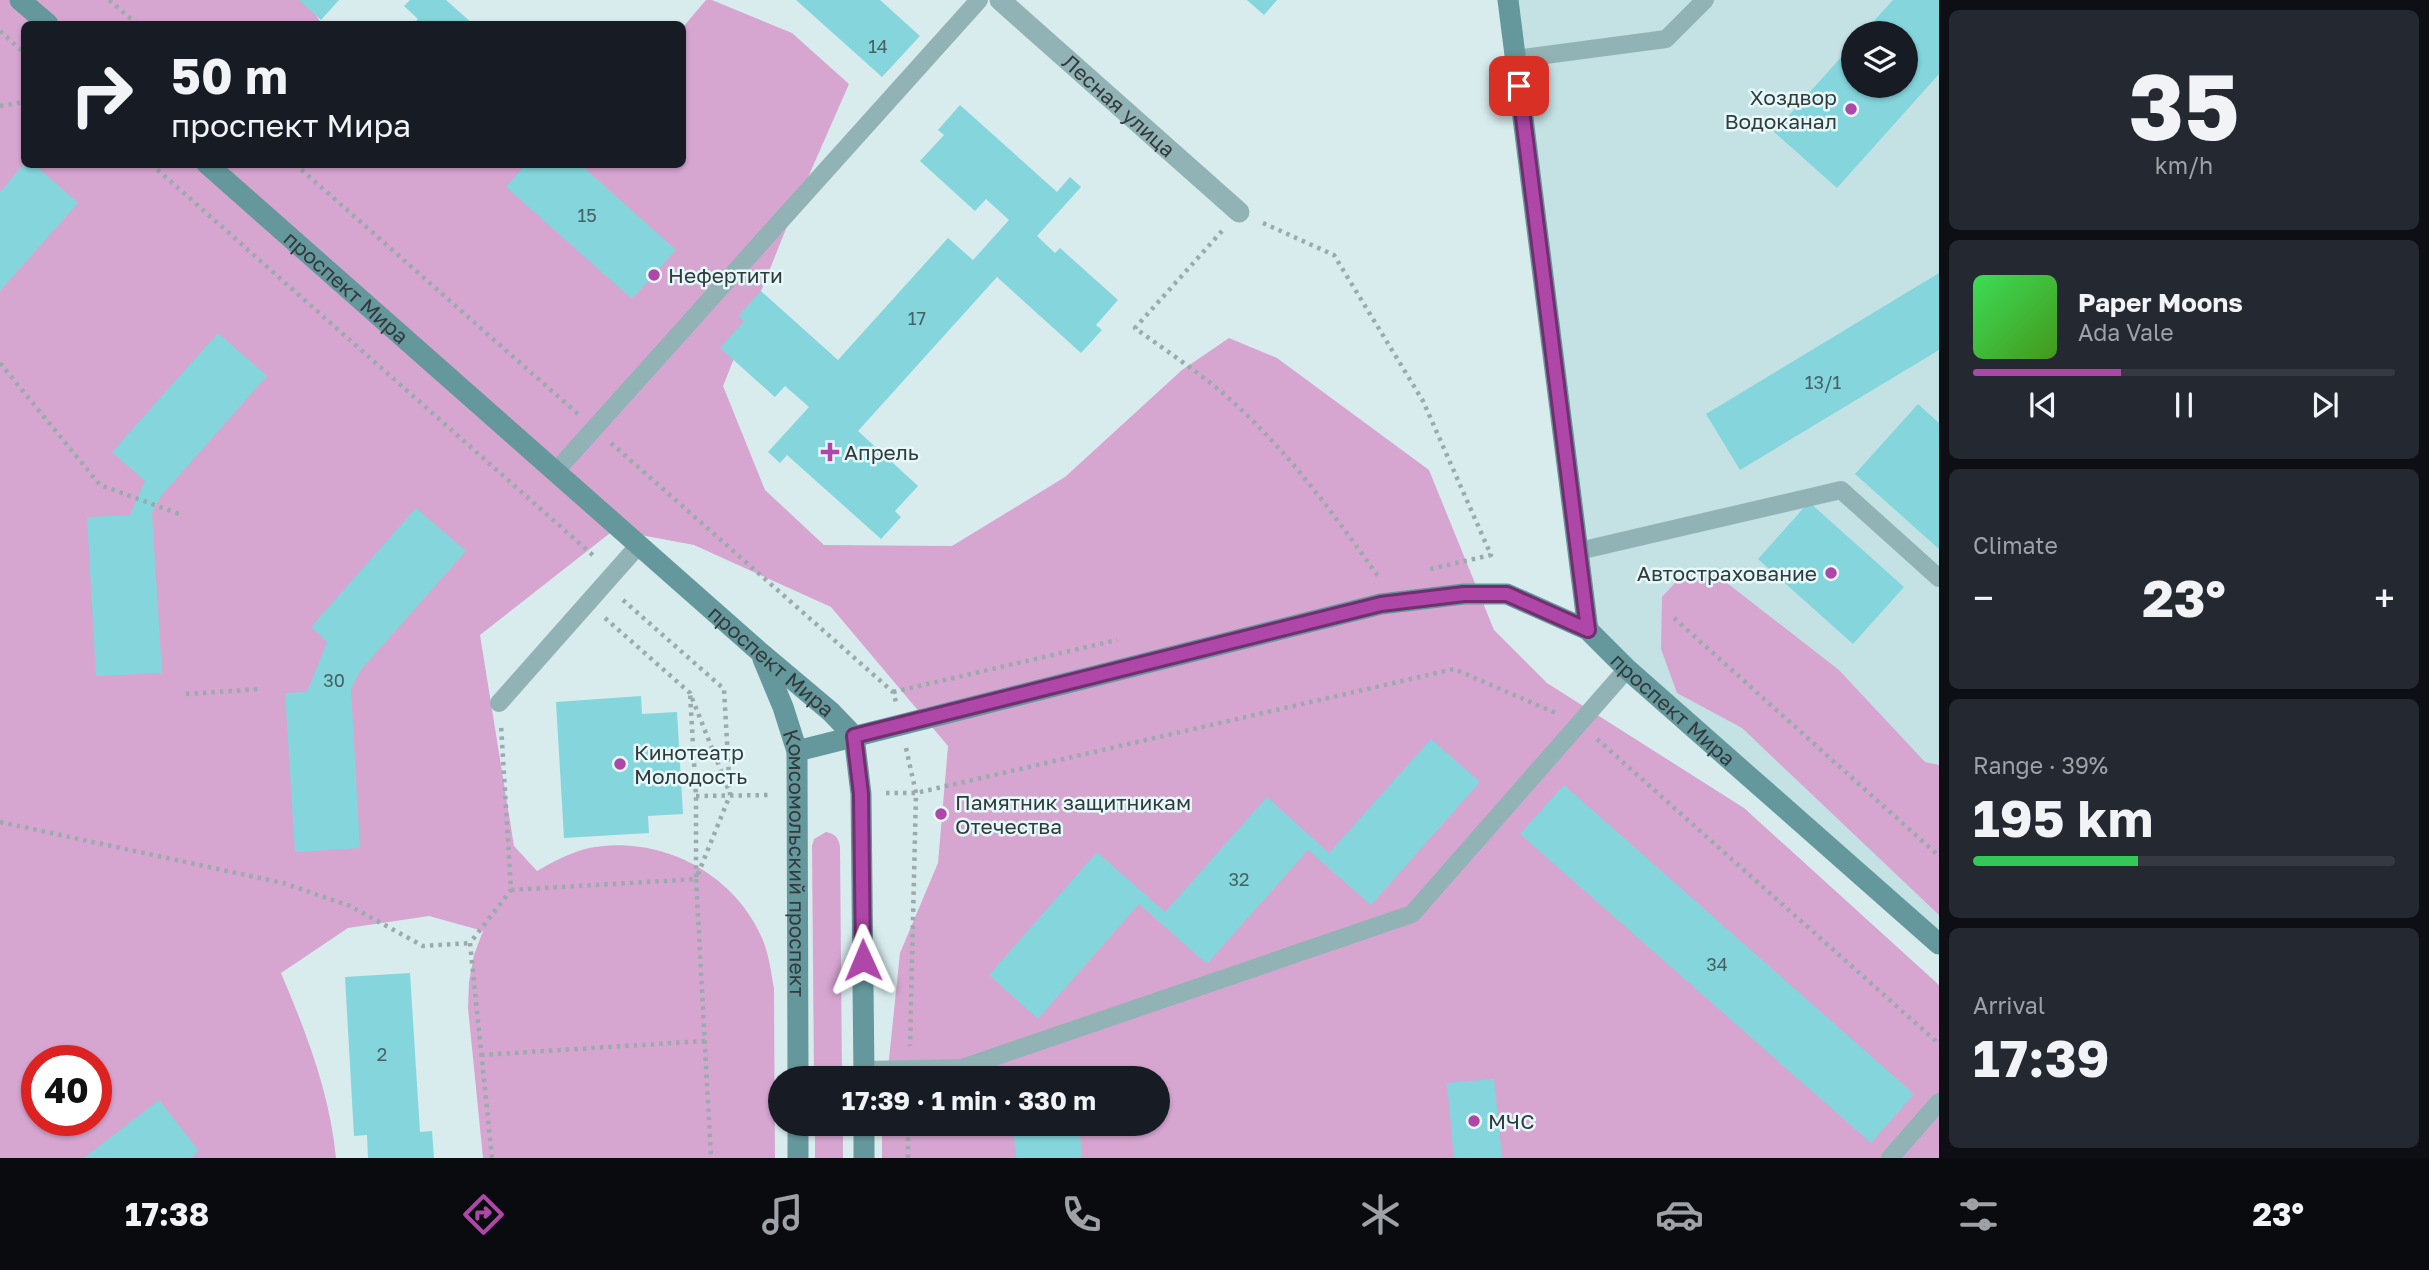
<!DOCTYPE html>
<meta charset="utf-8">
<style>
:root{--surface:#171b24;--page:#242831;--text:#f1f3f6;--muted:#9ea1a6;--line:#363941;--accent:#af47a9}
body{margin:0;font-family:"Golos Text",sans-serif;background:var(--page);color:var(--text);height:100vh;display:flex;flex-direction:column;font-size:26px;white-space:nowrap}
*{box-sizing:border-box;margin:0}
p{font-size:23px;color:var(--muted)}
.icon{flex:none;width:38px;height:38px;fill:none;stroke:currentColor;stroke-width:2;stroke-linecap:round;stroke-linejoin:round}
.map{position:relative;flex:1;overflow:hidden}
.details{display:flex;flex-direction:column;gap:10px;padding:10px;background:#0d0f14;width:490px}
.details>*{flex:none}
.guide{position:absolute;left:21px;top:21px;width:665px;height:147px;border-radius:10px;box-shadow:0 2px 5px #0004;background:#171b24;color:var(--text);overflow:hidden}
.tools{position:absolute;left:1841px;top:21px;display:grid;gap:14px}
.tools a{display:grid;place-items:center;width:77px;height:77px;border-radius:50%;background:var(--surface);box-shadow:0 2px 5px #0004;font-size:35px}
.speed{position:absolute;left:21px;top:1045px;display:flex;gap:14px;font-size:35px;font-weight:700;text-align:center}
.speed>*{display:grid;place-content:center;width:91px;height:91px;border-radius:50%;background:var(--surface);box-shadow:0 2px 5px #0004;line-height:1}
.speed .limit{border:10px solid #d22;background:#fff;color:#111}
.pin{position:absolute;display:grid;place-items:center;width:60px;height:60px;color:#fff;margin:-30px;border-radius:14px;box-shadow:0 4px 10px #0006}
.me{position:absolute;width:77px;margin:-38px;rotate:359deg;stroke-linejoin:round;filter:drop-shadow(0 0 5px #0008)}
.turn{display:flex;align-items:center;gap:24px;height:147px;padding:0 35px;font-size:32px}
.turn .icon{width:91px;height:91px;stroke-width:2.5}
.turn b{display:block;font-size:49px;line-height:60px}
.big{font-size:52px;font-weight:700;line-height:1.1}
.details .card{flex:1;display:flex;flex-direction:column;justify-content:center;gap:10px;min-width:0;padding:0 24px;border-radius:10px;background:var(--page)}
.details .dial{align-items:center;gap:0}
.dial b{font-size:91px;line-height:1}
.song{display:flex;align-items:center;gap:21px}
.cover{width:84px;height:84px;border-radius:10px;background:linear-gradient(135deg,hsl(130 70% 55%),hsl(100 70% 35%))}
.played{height:7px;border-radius:4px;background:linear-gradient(90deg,var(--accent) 35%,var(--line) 35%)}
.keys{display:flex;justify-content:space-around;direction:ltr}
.heat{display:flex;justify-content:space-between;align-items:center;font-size:38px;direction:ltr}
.charge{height:10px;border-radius:5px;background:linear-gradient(90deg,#34c759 39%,var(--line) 0)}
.trip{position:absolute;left:768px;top:1066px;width:402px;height:70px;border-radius:35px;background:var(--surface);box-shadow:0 2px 5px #0004;font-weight:700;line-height:70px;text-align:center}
.tabs{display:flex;height:112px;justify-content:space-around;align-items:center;background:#090b0e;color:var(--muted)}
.tabs .icon{width:49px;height:49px}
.tabs .active{color:var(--accent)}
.tabs b{font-size:32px;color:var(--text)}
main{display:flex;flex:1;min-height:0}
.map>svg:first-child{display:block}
.built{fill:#c4e2e4;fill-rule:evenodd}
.forest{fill:#d6a6d1;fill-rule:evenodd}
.building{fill:#84d5dc}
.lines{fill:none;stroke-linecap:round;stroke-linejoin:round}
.path{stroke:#9baaac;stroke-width:4.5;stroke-dasharray:3.5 5;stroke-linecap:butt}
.lane{stroke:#92b3b5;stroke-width:18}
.street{stroke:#92b3b5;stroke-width:21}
.secondary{stroke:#65989c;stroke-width:21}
.route-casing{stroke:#722e6e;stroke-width:18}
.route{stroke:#af47a9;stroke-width:12}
.poi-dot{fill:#af47a9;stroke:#e5f9fb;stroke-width:2.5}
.labels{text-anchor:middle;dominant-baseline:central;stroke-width:5;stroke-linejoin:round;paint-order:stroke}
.number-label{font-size:18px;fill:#466163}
.poi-label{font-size:21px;fill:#323a3b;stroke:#e5f9fb;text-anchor:start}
.street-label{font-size:21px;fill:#323a3b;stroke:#e5f9fb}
</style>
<main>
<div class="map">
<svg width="1939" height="1158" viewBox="0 0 1939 1158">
<rect width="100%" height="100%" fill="#d8ecee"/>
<path class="built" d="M1508,0H1939V944L1588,630ZM1853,33H1906V86H1853Z"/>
<path class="forest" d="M0,0H305L322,24H24V164H682L683,27L706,0H712L792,33L849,84L792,214L723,386L765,490L824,545L952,546L1065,477L1182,370L1229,338L1277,358L1429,470L1494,630L1547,683L1744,808L1939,985V1158H882V1124H1158V1078H887L900,953L938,863L948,746L831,607L694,545L614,530L480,635L514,846L537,871C552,862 568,854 585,849C656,833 733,871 762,938C769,954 771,972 774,989L775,1158H483L468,1008L469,982L474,955L483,931L429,916L348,928L281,973C306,1032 330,1093 336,1158H0ZM37,1060H96V1120H37Z
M1687,570L1718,576L1839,670L1925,762L1939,765V915L1742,728L1677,693L1661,649L1662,597Z
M826,832C835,834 838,837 840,846L842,1078H814L812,846L814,839Z
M815,1124H843V1158H815Z"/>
<path class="building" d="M299,0H339L321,20Z
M410,0H446L473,24H413L418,19L404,6Z
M796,0H880L920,36L882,77Z
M1247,0H1277L1264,15Z
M1893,0H1939V74L1837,188L1774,132L1853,44V86H1906V33H1863Z
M960,105L1057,192L1070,177L1081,187L1037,236L1055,253L1060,248L1118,300L1096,325L1102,330L1081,353L997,277L858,431L918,486L895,511L901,517L881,539L787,455L780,463L768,452L809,407L785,386L775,397L720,348L744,321L738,316L761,291L838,360L948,238L973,260L1009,220L986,199L975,211L920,161L944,135L938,130Z
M24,164H34L78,203L0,291V192Z
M526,164H580L676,250L632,299L506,187Z
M1939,273V350L1740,470L1706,414Z
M218,333L267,376L161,496L152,513L162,673L96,676L87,517L130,515L145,481L112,452Z
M1918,404L1939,423V549L1855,474Z
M1809,502L1904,587L1853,644L1758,559Z
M416,508L466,551L360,671L351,689L360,848L295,852L285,693L307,692L327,642L311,627Z
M641,696L642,714L677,712L683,814L648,816L649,833L564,838L556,702Z
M1431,739L1480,782L1371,905L1308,850L1207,964L1139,904L1038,1019L989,975L1097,852L1165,912L1267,797L1329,853Z
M1564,785L1914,1094L1871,1143L1520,834Z
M410,973L420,1132L432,1131L434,1158H368L367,1135L354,1136L345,977Z
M1494,1079L1502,1158H1454L1447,1083Z
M159,1100L199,1151L191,1158H84Z
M1013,1124H1079L1082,1158H1016Z"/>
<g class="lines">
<path class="path" d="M109,0L137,24
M0,31L24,53
M0,106L24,102
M151,164L596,558
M295,164L578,414
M1263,223L1334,255L1423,401L1491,555L1426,570
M1222,231L1135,328C1165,350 1197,371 1225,395C1286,448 1333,513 1380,579
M0,363L100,485L179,514
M611,443L893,692L896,702
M623,600L724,689L730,795L696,879L711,1158
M605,618L690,693L729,791
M1674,618L1939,856
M893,692L1117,640
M186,694L262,689
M1597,739L1939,1044
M906,748L916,793L910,1046
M886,793H916L1454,669L1558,714
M696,796L772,795
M0,822L283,883L350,906L423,946L470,943
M511,890L696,879V796L690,693
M481,1055L705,1041
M492,1158L470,943L511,890L501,725
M908,1158V1124"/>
<path class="lane" d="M1515,59L1666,39L1705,0
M555,472L979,0
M1579,551L1841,490L1939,578
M499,703L638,546
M864,1070L962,1068L1412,914L1627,669
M1890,1158L1939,1102"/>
<path class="street" id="s1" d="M1000,0L1239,212"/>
<g class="secondary">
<path d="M20,0L48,24"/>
<path d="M1508,0L1588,630"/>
<path id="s2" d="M207,164L761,653L831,712L854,736"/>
<path id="s3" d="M763,659L783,707L797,751L798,1078"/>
<path d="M854,736L861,794L864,1078"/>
<path id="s4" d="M797,751L1381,604L1464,594H1507L1588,630L1627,669L1939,944"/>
<path d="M798,1124V1158"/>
<path d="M864,1124V1158"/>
</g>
</g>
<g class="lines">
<defs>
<path id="route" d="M863,960L861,794L854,736L1381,604L1464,594H1507L1588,630L1519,86"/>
</defs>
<use href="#route" class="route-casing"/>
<use href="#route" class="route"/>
</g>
<g class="poi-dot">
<circle cx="1851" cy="109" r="7"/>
<circle cx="654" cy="275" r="7"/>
<path d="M826.5 441.5h7v7h7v7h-7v7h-7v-7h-7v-7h7z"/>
<circle cx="1831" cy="573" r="7"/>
<circle cx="620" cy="764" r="7"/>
<circle cx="941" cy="814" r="7"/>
<circle cx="1474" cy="1121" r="7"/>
</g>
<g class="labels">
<g class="number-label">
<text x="878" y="46">14</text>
<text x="587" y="215">15</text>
<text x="917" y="318">17</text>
<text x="1823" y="382">13/1</text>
<text x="334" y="680">30</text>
<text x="1239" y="879">32</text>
<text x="1717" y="964">34</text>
<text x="382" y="1054">2</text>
</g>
<g class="poi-label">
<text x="1837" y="97" text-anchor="end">Хоздвор<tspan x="1837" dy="24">Водоканал</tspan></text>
<text x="668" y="275">Нефертити</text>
<text x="844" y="452">Апрель</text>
<text x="1817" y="573" text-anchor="end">Автострахование</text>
<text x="634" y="752">Кинотеатр<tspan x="634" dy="24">Молодость</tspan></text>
<text x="955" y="802">Памятник защитникам<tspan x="955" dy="24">Отечества</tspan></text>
<text x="1488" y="1121">МЧС</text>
</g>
<g class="street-label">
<text stroke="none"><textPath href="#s1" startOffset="159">Лесная улица</textPath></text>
<text stroke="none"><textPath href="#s2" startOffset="186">проспект Мира</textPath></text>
<text stroke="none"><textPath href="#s2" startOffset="752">проспект Мира</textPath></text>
<text stroke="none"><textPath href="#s4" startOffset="934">проспект Мира</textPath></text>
<text stroke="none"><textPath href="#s3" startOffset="210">Комсомольский проспект</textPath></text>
</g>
</g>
</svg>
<div class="tools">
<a><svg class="icon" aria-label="layers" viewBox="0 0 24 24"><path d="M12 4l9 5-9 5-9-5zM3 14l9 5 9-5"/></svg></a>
</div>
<div class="speed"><div class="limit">40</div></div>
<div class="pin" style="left:1519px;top:86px;background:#d93025"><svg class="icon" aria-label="arrive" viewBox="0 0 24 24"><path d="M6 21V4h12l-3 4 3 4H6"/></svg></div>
<svg class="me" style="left:863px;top:960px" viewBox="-20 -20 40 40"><path d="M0-17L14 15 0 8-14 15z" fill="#af47a9" stroke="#fff" stroke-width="4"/></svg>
<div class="trip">17:39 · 1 min · 330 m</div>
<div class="guide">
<div class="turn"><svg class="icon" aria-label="right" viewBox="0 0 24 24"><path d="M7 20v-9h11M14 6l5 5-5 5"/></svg><div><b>50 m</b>проспект Мира</div></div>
</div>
</div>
<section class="details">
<div class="card dial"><b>35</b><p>km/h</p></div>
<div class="card">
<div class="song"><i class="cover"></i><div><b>Paper Moons</b><p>Ada Vale</p></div></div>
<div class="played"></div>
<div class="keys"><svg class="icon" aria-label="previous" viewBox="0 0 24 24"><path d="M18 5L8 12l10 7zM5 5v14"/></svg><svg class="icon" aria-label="pause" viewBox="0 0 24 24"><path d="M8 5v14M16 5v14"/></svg><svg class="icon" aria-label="next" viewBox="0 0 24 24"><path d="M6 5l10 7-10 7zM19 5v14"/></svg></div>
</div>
<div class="card"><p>Climate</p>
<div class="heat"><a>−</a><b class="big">23°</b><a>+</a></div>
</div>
<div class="card"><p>Range · 39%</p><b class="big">195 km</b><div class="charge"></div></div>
<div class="card"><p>Arrival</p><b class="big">17:39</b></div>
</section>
</main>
<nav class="tabs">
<b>17:38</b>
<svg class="icon active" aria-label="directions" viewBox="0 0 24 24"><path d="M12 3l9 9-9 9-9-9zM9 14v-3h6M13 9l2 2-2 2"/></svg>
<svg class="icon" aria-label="music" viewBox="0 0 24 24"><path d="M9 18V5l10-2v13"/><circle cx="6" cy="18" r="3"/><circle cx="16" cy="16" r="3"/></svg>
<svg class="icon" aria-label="phone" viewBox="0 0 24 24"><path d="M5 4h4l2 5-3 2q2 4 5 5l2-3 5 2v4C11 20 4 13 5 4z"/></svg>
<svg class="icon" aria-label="climate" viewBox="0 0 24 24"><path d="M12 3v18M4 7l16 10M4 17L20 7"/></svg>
<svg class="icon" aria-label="car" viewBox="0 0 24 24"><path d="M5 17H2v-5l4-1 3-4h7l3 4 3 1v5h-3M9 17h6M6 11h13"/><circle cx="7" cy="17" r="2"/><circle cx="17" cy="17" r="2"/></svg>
<svg class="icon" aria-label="filters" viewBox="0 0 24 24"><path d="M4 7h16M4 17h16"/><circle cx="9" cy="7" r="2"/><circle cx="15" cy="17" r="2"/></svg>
<b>23°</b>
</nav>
